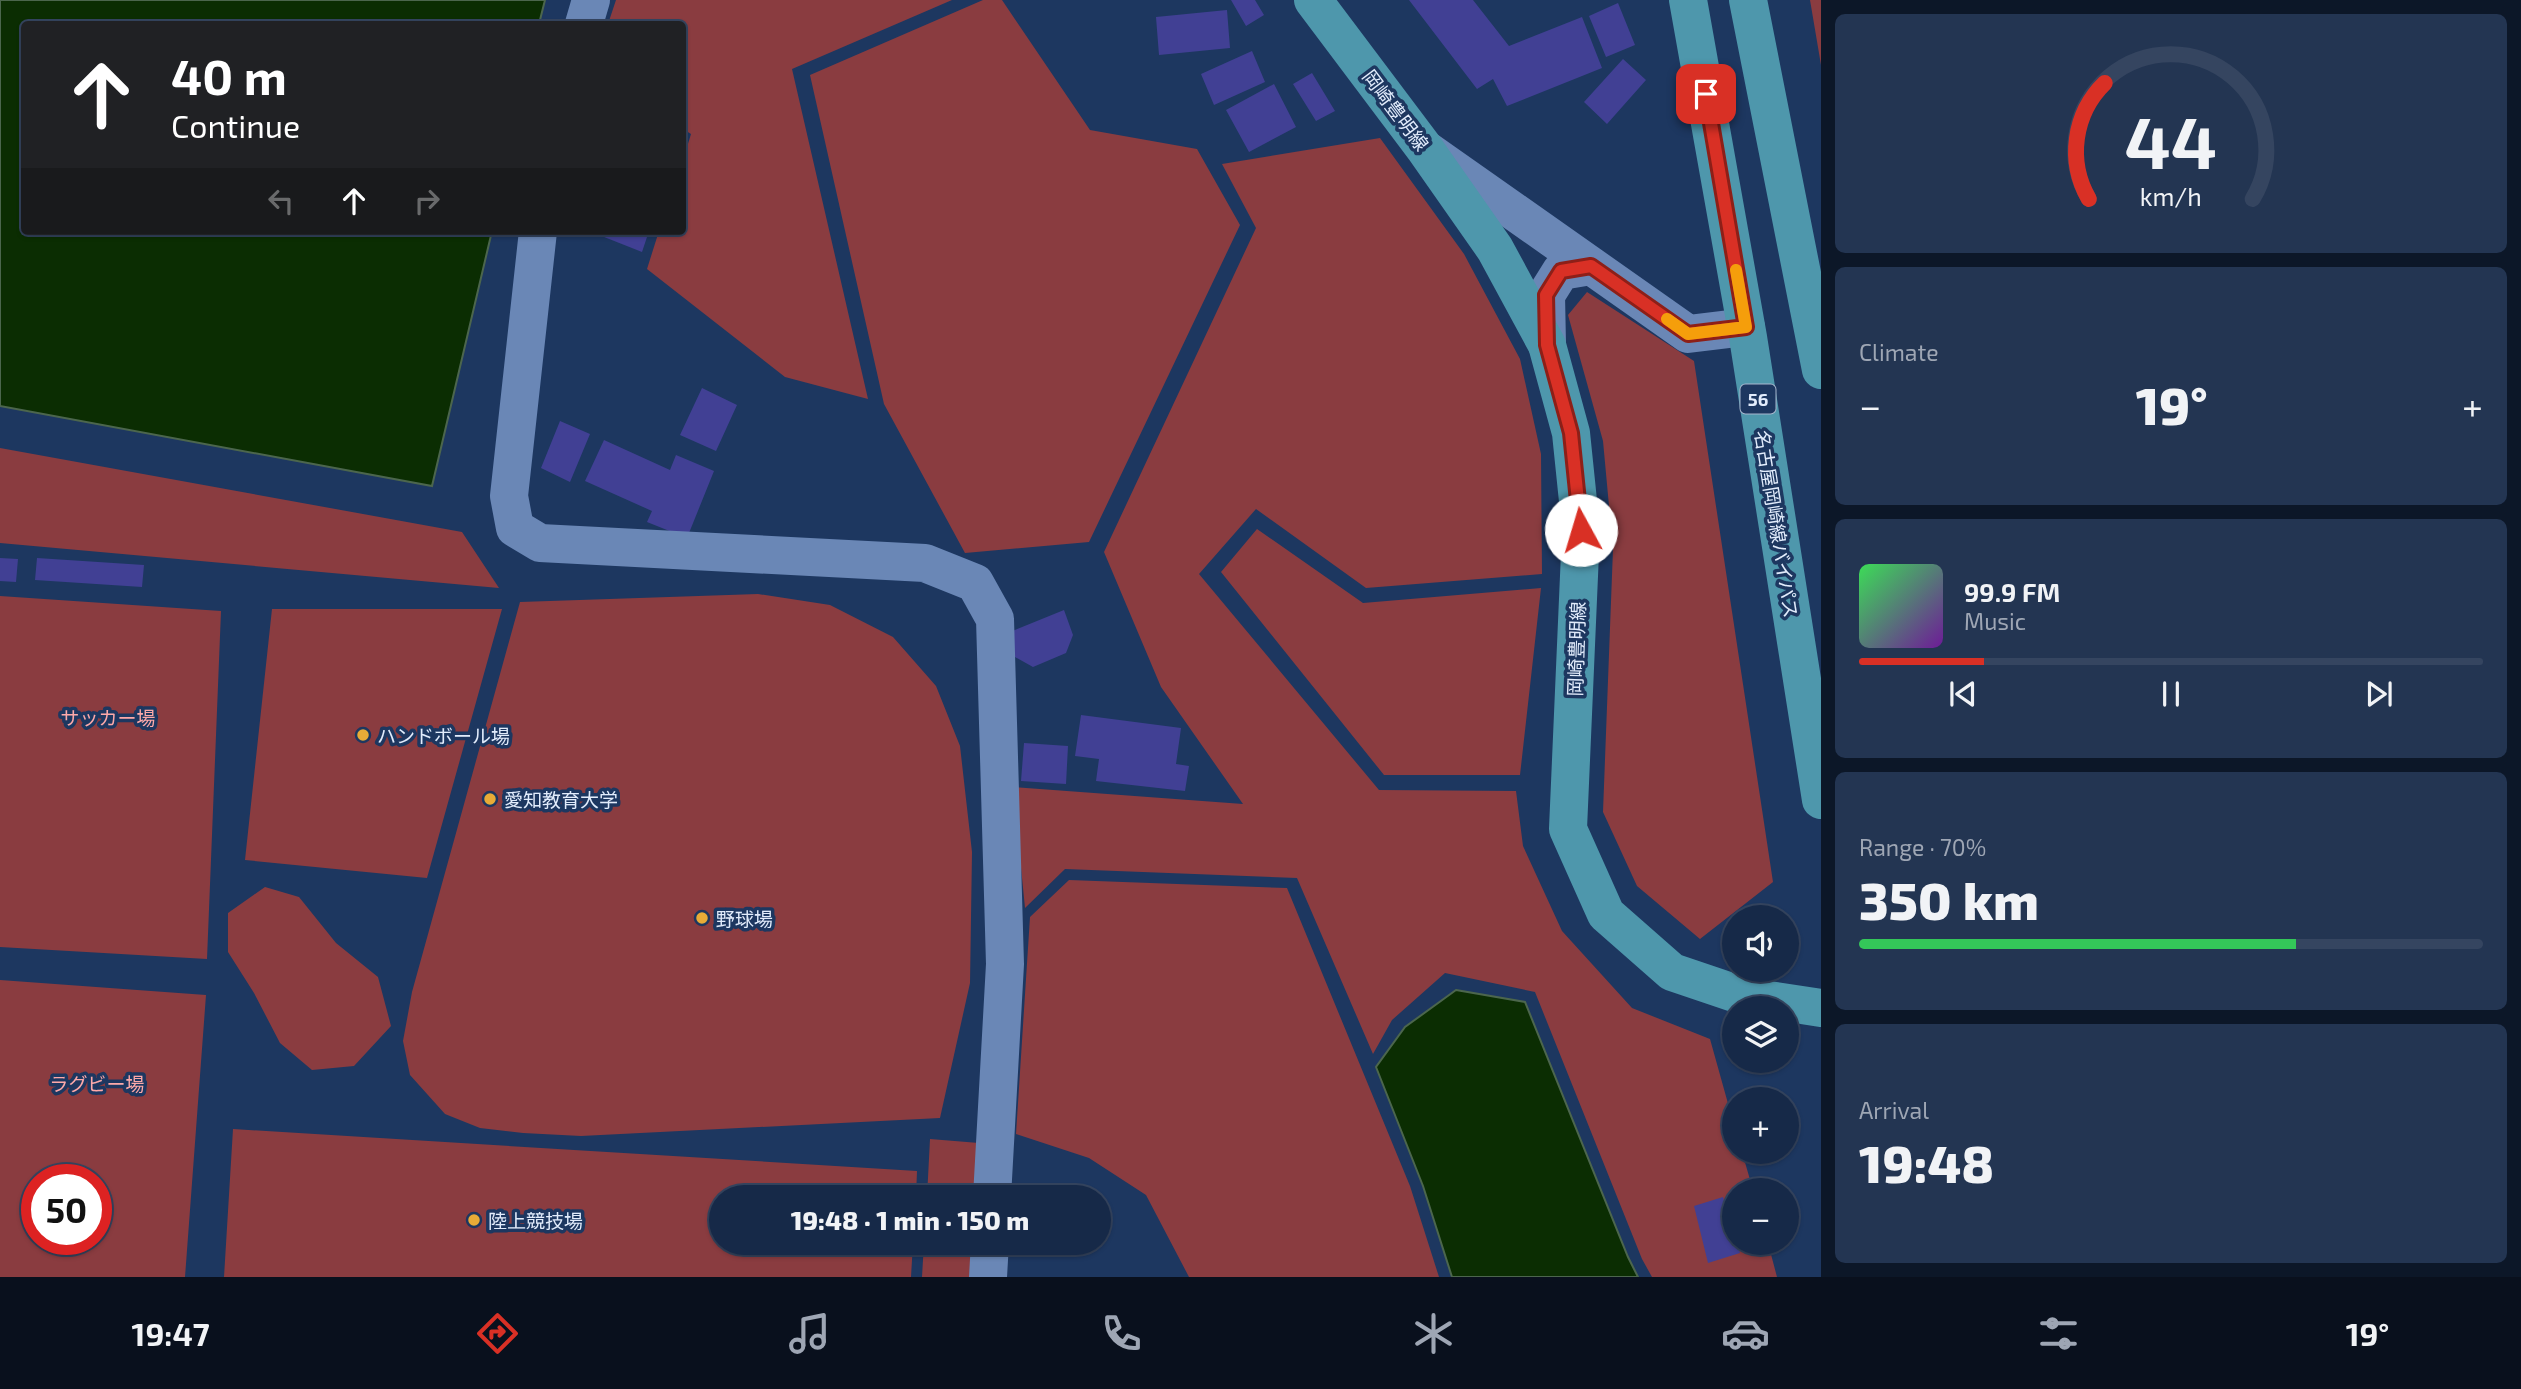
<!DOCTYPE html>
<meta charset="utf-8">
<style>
:root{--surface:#162948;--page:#233552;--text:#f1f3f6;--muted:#9ea6b4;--line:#354560;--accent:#d93025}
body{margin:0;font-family:"Exo 2","Noto Sans JP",sans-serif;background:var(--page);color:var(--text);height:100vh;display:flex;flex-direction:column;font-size:26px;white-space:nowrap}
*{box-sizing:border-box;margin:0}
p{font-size:23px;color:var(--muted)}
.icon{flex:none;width:38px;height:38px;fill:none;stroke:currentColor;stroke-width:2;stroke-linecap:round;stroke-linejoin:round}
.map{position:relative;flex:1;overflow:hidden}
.details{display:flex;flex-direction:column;gap:14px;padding:14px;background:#0c1728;width:700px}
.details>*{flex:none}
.top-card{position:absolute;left:21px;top:21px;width:665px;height:214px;border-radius:7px;box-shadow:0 2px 5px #0004,0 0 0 2px var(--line);background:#202124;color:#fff;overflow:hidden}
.controls{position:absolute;left:1722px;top:905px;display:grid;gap:14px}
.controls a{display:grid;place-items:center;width:77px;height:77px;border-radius:50%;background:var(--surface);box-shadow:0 2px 5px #0004,0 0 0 2px var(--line);font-size:35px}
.speed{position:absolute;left:21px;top:1164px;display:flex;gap:14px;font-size:35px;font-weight:700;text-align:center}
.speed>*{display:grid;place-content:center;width:91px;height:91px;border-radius:50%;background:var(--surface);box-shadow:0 2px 5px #0004,0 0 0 2px var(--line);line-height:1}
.speed .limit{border:10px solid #d22;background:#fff;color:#111}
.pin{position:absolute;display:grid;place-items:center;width:60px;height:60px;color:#fff;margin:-30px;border-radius:14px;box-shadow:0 4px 10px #0006}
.me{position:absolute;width:77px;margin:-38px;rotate:354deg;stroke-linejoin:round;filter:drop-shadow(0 0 5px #0008)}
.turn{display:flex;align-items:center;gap:24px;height:147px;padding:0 35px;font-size:32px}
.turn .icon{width:91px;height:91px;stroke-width:2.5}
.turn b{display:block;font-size:49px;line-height:60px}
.lanes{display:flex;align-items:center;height:66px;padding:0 35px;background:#0003;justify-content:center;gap:35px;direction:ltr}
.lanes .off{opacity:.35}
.big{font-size:52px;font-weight:800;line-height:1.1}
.details .widget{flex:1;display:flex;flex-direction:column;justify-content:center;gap:10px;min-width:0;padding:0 24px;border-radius:10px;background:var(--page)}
.details .dial{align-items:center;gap:0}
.dial svg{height:182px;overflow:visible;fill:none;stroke:var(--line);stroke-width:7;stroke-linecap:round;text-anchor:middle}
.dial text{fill:var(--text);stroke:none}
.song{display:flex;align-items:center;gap:21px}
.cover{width:84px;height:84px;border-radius:10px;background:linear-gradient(135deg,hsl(130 70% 55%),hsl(280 70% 35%))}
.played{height:7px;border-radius:4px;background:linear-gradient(90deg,var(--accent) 20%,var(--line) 20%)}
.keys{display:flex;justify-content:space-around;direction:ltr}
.heat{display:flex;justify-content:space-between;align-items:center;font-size:38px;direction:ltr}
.charge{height:10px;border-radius:5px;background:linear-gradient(90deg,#34c759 70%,var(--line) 0)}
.trip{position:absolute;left:709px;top:1185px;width:402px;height:70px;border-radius:35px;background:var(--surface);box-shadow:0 2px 5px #0004,0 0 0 2px var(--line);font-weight:800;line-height:70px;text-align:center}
.dock{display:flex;height:112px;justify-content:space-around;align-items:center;background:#09101d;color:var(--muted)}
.dock .icon{width:49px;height:49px}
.dock .selected{color:var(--accent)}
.dock b{font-size:32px;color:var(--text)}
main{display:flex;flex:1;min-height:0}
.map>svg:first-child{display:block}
.green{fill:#8a3c40;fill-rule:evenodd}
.water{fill:#0b2d02;stroke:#4c664d;stroke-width:2}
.building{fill:#414094}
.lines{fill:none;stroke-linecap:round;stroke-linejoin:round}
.minor{stroke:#6a87b6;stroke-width:38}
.major{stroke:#4e97ac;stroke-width:38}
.route-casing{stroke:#8d1f18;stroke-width:18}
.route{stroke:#d93025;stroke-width:12}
.slow{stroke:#f59e0b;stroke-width:12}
.poi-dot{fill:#e8ab37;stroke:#1d3760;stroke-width:2.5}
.labels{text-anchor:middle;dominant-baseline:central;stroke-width:7;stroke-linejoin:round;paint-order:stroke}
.shield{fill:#1d3760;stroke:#a7b6cd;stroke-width:2}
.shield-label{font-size:18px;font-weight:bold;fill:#e2ecfc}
.street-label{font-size:19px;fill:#e2ecfc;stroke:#1d3760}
.park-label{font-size:19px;fill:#fda9a9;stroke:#1d3760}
.poi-label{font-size:19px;fill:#e2ecfc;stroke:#1d3760;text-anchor:start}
</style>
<main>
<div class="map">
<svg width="1821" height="1277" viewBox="0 0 1821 1277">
<rect width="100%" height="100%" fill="#1d3760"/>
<path class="green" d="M616,0H952L792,69L868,399L785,377L647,269L659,231H682L683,160L691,134L683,129L682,24H608Z
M983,0H1002L1090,130L1197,149L1240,225L1089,542L965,553L884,404L810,75Z
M1810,0H1821V65Z
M1380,138L1464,254L1520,359L1541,454L1542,574L1366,588L1256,509L1199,574L1379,790L1516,791L1523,846L1562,931L1632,1008L1710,1039L1734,1125V1152H1742L1753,1190H1734V1242L1768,1243L1777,1277H1652L1642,1259L1535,992L1445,973L1392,1020L1373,1054L1297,878L1065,869L1025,908L1013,787L1243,804L1161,687L1104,552L1256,228L1222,164Z
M1587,292L1694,361L1773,882L1700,939L1637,886L1603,812L1613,549L1603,441L1568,315Z
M0,448L462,532L499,588L0,543Z
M1257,529L1363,603L1541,588L1520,775H1384L1221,572Z
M758,594L830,605L893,637L936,686L960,746L972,852L970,983L940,1118L581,1136L523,1133L480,1128L445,1114L410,1075L403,1041L412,992L520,602Z
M0,596L221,611L207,959L0,947Z
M272,609H502L427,878L245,860Z
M1069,880L1287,888L1410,1186L1439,1277H1189L1146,1195L1089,1158L1016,1134L1030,917Z
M265,887L299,897L336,943L378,977L391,1026L354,1066L312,1070L280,1043L254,993L228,952V913Z
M0,980L206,995L185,1277H0ZM37,1180H96V1239H37Z
M233,1129L917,1171L916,1197H721V1242L913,1243L911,1277H224Z
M930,1139L979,1143L976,1197H927Z
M924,1243H974L973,1277H922Z"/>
<path class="water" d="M0,0H545L539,24H24V231H492L432,486L0,406Z
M1456,990L1525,1002L1628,1257L1638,1277H1452L1423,1186L1376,1067L1405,1027Z"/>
<path class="building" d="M1231,0H1255L1264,15L1246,26Z
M1409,0H1473L1509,46L1582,17L1602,68L1507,106L1493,79L1477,89Z
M1618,3L1635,45L1606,57L1589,16Z
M1227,10L1230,48L1159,55L1156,17Z
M1252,51L1265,82L1214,105L1201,74Z
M1623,59L1646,80L1607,124L1584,102Z
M1312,73L1335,111L1316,121L1293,84Z
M1274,84L1296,127L1249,152L1226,110Z
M589,231H649L642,252Z
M702,388L737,405L716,451L680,435Z
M560,421L590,434L570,482L541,468Z
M604,440L670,470L676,455L714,471L687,538L647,522L652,511L585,481Z
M0,558L18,559L16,582L0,581Z
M37,558L144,565L142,587L35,580Z
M1064,610L1073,635L1066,653L1033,667L1015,657L1005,634Z
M1081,715L1181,728L1176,764L1189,766L1185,791L1096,781L1099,759L1075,756Z
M1024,743L1068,746L1066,784L1021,781Z
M1723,1197L1734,1232V1242H1737L1740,1253L1708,1263L1694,1206Z"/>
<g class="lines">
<path class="minor" d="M584,24L591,0
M1428,151L1688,334L1746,327
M538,231L509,496L515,528L540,543L925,563L975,583L995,619L1005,964L992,1197
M1547,345L1546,295L1561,271L1591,266
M988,1277L990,1242"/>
<path class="major" d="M1313,0L1425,149L1495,249L1547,345L1571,433L1581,530L1568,829L1606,914L1672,972L1743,996L1821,1008
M1688,0L1748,337L1821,800
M1748,0L1821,370"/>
</g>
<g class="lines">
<defs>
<path id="route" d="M1581,530L1571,433L1547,345L1546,295L1561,271L1591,266L1688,334L1746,327L1706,94"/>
</defs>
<use href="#route" class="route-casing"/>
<use href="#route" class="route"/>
<path class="slow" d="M1667,319L1688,334L1746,327L1736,270"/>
</g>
<g class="poi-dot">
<circle cx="363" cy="735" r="7"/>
<circle cx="490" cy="799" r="7"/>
<circle cx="702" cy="918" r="7"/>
<circle cx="474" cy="1220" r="7"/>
</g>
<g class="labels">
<rect class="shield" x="1740.5" y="384.5" width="35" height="29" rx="5"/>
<g class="shield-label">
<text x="1758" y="399">56</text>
</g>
<g class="street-label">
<text transform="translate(1396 110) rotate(53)">岡崎豊明線</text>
<text transform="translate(1777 524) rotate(81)">名古屋岡崎線バイパス</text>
<text transform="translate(1576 649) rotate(-88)">岡崎豊明線</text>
</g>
<g class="park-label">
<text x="108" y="717">サッカー場</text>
<text x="97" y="1083">ラグビー場</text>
</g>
<g class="poi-label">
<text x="377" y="735">ハンドボール場</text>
<text x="504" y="799">愛知教育大学</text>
<text x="716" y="918">野球場</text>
<text x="488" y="1220">陸上競技場</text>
</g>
</g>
</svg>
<div class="controls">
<a><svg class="icon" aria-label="sound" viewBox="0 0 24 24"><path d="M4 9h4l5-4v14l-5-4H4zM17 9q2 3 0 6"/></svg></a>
<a><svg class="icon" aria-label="layers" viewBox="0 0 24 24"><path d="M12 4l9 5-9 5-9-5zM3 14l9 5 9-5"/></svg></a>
<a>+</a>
<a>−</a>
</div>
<div class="speed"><div class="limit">50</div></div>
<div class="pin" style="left:1706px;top:94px;background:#d93025"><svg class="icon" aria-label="arrive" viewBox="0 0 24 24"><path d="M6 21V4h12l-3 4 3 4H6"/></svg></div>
<svg class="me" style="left:1581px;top:530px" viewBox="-20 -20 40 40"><circle r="19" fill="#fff"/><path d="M0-13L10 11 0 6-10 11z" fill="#d93025"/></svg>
<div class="trip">19:48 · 1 min · 150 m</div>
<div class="top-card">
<div class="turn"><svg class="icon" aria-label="ahead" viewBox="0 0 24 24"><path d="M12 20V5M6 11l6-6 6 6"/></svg><div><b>40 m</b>Continue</div></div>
<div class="lanes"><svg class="icon off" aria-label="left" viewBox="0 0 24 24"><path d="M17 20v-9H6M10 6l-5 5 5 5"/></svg><svg class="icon" aria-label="ahead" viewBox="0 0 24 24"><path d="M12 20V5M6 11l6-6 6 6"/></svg><svg class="icon off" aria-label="right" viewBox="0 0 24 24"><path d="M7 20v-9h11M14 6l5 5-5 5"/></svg></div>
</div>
</div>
<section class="details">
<div class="widget dial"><svg viewBox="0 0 100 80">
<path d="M14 69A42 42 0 1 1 86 69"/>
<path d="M14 69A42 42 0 0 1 21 18" stroke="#d93025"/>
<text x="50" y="56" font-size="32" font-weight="700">44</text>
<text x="50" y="72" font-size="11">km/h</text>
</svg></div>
<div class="widget"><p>Climate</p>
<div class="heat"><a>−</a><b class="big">19°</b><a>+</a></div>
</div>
<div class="widget">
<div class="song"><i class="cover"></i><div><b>99.9 FM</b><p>Music</p></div></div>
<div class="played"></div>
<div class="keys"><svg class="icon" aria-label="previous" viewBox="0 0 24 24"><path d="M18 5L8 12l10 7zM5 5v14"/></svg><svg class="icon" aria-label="pause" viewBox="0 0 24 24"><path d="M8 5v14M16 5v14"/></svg><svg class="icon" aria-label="next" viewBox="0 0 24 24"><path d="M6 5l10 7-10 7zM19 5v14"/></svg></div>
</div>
<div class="widget"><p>Range · 70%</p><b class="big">350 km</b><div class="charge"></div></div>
<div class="widget"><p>Arrival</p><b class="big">19:48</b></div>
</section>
</main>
<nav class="dock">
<b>19:47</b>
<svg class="icon selected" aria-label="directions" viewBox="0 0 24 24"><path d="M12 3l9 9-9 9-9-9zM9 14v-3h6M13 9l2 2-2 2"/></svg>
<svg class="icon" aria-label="music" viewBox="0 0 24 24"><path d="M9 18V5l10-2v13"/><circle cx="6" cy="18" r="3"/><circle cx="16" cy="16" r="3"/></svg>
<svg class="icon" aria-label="phone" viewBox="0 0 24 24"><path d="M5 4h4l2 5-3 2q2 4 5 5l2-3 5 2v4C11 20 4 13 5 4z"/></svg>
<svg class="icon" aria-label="climate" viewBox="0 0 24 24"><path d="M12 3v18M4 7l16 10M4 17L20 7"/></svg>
<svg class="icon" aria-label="car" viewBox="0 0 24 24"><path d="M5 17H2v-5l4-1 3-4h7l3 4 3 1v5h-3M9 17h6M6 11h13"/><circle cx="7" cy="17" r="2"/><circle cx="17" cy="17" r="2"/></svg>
<svg class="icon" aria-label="filters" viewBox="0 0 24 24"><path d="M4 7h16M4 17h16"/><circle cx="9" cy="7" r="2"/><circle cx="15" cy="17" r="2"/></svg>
<b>19°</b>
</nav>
